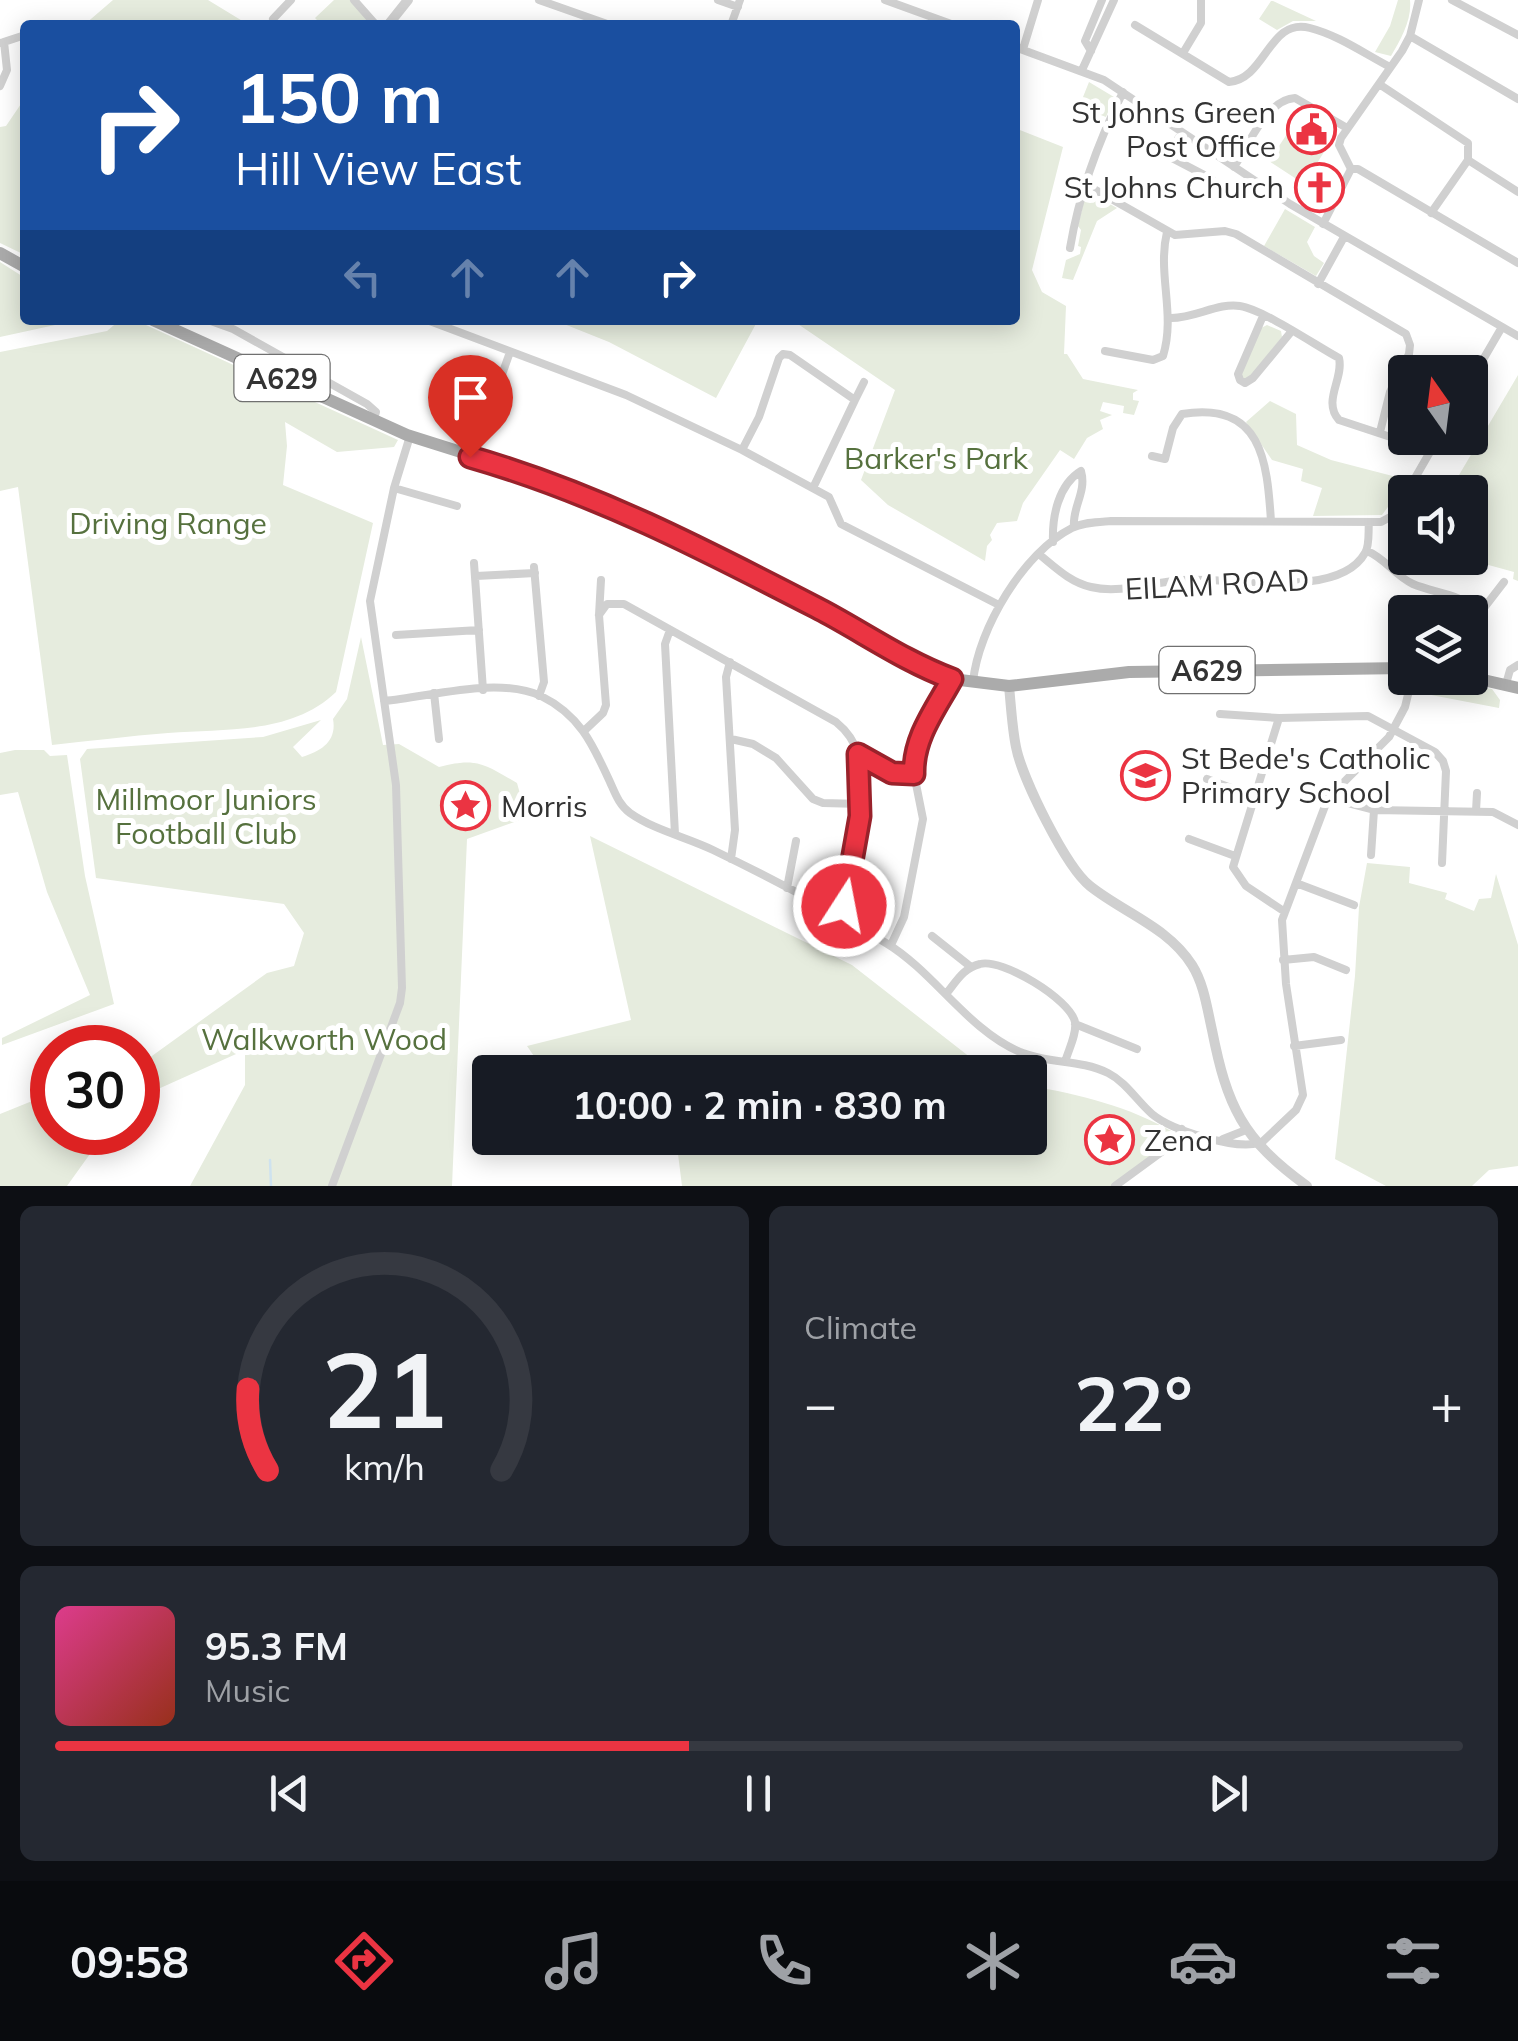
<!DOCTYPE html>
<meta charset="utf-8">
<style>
:root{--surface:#171b24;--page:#242831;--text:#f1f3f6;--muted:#9ea1a6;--line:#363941;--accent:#eb3442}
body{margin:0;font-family:Mulish,sans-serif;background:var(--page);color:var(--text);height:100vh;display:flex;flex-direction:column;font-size:38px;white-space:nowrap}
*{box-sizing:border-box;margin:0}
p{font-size:32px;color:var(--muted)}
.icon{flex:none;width:55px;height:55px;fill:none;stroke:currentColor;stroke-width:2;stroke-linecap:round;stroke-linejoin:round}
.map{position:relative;height:1186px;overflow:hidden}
.panel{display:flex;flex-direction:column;gap:20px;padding:20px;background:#0d0f14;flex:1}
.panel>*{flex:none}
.top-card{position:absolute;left:20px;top:20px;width:1000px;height:305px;border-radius:10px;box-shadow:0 5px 25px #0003;background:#1a4fa0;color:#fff;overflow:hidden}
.needle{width:65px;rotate:346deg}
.buttons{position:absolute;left:1388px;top:355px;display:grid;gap:20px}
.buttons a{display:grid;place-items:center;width:100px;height:100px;border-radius:10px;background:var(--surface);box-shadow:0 5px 25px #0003;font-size:50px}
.speed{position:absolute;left:30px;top:1025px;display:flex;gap:20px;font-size:50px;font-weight:700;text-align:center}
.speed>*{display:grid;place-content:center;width:130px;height:130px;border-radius:50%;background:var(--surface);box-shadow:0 5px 25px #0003;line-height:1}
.speed .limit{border:15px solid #d22;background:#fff;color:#111}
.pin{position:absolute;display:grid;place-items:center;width:85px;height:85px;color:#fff;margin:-102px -42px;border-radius:50% 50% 50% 0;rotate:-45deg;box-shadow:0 0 10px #0007}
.pin .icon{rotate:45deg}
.me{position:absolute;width:110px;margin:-55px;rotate:11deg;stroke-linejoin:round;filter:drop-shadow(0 0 8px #0008)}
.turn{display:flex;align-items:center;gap:35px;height:210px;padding:0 50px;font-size:45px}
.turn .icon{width:130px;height:130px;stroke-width:2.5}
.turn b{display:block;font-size:70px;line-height:85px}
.lanes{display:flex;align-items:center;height:95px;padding:0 50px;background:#0003;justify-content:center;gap:50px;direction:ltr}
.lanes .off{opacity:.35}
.big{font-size:75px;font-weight:700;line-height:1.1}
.panel .widget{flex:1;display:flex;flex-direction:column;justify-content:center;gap:15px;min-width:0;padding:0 35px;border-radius:15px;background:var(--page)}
.panel .dial{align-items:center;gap:0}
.dial svg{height:260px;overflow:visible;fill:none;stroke:var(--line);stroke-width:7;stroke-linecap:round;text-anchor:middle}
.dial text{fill:var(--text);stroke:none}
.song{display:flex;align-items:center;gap:30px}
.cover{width:120px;height:120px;border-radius:15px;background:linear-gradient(135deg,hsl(330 70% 55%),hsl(10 70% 35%))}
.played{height:10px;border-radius:5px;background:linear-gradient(90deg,var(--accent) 45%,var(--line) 45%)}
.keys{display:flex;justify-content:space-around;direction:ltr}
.heat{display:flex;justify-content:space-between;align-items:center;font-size:55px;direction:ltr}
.panel .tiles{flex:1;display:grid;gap:20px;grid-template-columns:1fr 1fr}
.widget:last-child{grid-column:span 2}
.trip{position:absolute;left:472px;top:1055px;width:575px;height:100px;border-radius:10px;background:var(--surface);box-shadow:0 5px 25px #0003;font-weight:700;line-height:100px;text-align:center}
.tab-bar{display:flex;height:160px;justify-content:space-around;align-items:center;background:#090b0e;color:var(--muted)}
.tab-bar .icon{width:70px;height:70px}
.tab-bar .selected{color:var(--accent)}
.tab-bar b{font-size:45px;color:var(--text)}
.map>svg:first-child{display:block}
.green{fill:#e6ecde}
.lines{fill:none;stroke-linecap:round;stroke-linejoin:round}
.stream{stroke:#cee2ef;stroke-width:2.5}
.minor{stroke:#d0d0d0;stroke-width:8}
.tertiary{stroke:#d0d0d0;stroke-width:10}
.primary{stroke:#ababab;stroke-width:12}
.route-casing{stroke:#99222b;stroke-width:25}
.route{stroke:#eb3442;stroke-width:18}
.labels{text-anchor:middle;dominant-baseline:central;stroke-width:10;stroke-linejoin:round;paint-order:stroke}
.shield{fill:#fff;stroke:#707070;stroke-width:2.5}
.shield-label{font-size:28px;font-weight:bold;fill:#333}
.poi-label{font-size:30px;fill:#333;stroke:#fff;text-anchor:start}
.park-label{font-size:30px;fill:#56713e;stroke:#fff}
.street-label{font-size:30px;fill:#333;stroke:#fff}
</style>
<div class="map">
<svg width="1518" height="1186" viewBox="0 0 1518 1186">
<rect width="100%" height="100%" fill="#fff"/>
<path class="green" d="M113,0H208L249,25H84Z
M334,0H351L374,25H322L315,18Z
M1398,0H1410C1412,20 1401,39 1391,56L1375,52L1390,26Z
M1271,1H1273L1316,21H1293L1277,30L1259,19Z
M1089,82L1114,97L1106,117L1079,107Z
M25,98V255L0,243V127L6,126Z
M1015,128L1063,147L1032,270L1042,292L1066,306L1064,354H1067L1083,379L1138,390L1133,393V400L1139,401L1134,415L1123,413L1124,406L1103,402L1100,411L1112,415L1100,420L1103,429L1087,438L1074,459L1060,450L1023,503L1017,521L997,523L990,535L992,540L987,546L985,561L888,505L861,480L895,390L792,320H1015Z
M1287,134L1324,152L1306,181L1301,182L1269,161Z
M1092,194L1117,208L1097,221L1073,280L1062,278L1066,260L1080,254L1081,247L1078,246L1081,230L1078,226L1085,196Z
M1285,209L1315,227L1307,242L1314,256L1324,263L1316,276L1264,246Z
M0,262L25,278V320H78L0,337Z
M120,320H135L398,440L394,447L337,452L285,422L287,446L283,485L373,523L336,692C291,735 226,728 168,733C129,736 90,741 52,745L18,487L0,491V352L107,331Z
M554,320H758L716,398L609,342Z
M1267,325L1281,331L1282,337L1249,379H1244L1241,375L1261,328Z
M1518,375V581L1513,579L1514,572L1463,558H1470V492H1449Z
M1270,401L1296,414L1297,445L1331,460L1408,480L1382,515L1313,516L1322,488L1301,481L1303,469L1272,460L1246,422Z
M361,637L383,745L399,744L439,767C477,757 484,764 517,783L522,801L542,812L467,839L452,1186H190L245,1085V1050L138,1098V1066L267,973L294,966L304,933L284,904L96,878L80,759L87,749L263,737L321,720L293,747L302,757C322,751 337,741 333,719L347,699Z
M1421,678L1492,689L1500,700L1499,708L1426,694L1418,685Z
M15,750H44L50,756L67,755L85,876L114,1004L2,1045V1038L90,995L47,892L18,792L0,795V753Z
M590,836L852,965L989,1072H545L527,1046L631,1020Z
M1367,863L1410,867L1409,883L1447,893L1445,899L1474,911L1479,899L1491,898L1496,874L1518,945V1166L1489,1170L1472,1186H1386L1335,1159L1355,976L1359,907Z
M1030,1086C1079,1094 1130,1107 1173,1132L1164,1150L1115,1186H682L676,1138H1030Z
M52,1093V1132L105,1133L67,1186H0V1114Z"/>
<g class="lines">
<path class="stream" d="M270,1160L271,1186"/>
<path class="minor" d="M354,0L376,25
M539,0L610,25
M718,0L738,7
M885,0L954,25
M1452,0L1518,35
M273,19L291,0
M731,25L740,0
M1135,25L1229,82C1266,79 1269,17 1310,28C1338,35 1365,54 1390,67
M1410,36L1518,99
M1,43L25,35
M1015,47L1104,80L1290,204L1518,336
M1023,49L1038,0
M1091,51L1085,41L1102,0
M1183,53L1201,23V0
M1082,70L1114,0
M1379,84L1468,143V160L1431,213
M0,86L7,70L4,42
M1182,132L1168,156L1212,179
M1468,160L1518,192
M1234,167C1248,146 1267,99 1295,98L1347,128
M1351,169L1339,145L1341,138L1402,51L1410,36L1419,0
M1351,169H1358L1518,263
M1085,184L1175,235L1225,231L1236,234L1406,334L1410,345L1409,354L1390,392L1380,432
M1323,224L1351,169
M1070,248C1079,194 1098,142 1123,92
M1318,284L1344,237
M1263,316L1238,374L1240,380L1245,383L1253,378L1291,332
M1170,318C1193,319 1219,302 1240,306C1264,310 1315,345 1339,358C1344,379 1322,401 1339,420L1430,450
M208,320L233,329L367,404L376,412L374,419
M427,320L626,395L742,450L829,497L841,524L997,604
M1105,351L1153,360L1163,356C1176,314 1157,274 1167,232
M1470,382L1502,327
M855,400L864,382
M742,450L759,417L779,358L783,354L790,355L855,400L813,488
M473,456L510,352
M1152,456L1165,459L1173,428L1182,414C1262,401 1267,461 1271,521
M394,488L457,506
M1407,492L1438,438
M1053,542C1052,517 1058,485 1081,471C1087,492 1072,507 1074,527
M1367,551C1385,558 1395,576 1413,584C1436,594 1460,592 1478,613
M1040,555C1056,568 1070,582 1091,587C1120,594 1153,582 1182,580C1228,576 1338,601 1365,553C1370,545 1368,531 1369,522
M474,563L483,690
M534,567L544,682L539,696
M476,576L535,573
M599,615L607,604H624L836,722C847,731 854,740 858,754C868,795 854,877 840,916
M1470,626L1504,582
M670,630L665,644L675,834
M396,635L479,630
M730,662L726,677L735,830L731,859
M973,682C978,629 1024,552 1072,528C1084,522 1098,522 1111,521L1381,522L1392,516L1405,496
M1506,684L1510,670L1518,665
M434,693L439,739
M384,701C430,697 497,676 541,696C580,715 593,745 610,782C615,793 619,805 630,813C654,830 686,837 713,850C771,878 830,909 886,943C934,972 968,1030 1020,1052C1048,1064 1080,1059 1108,1073C1126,1082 1137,1101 1152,1114C1171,1130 1235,1150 1259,1143
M1220,714L1279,718L1368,716L1435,752L1443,761L1446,771L1442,863
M1279,718L1233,867L1246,886L1285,912
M585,730L603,713L606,705L599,615L601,580
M731,739L753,744L776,758L813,799L823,803L861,804
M858,754L893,773L914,774
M1207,779L1253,796
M1328,798L1374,810L1493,812L1518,825
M1476,811L1477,793
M1189,839L1235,856
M1371,855L1374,810
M1296,883L1354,905
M787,888L796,841
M932,936L971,967
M891,945L904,917L923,819L914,774L916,745L952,679
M1283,960L1314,957L1346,970
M946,994C956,982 963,968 980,964C1002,958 1070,999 1075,1022C1077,1033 1069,1049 1066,1059
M1075,1024L1137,1049
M1294,1046L1341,1040
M1223,1139L1246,1130
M1260,1144L1296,1110L1303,1095L1286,984L1282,920L1328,798L1389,737L1405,707L1412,678
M332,1186L400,1003L402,988L396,785L370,601L394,488L410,436
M1115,1186L1171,1145L1182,1129"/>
<path class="tertiary" d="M388,25L408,0
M1009,686C1011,706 1012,727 1016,747C1022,778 1066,867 1090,886C1124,913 1168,927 1192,965C1204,984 1207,1008 1212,1030C1227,1106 1242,1139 1307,1186"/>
<path class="primary" d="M0,253L25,267
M153,320L407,435L524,472L610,505L828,614L908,660L952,679L1009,686L1129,672L1405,668
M1470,677L1518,688"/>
</g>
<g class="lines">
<defs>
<path id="route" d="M470,457C596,493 707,551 823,611C866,634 906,662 952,679C935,710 913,738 914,774L892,773L858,754L860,816L844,906"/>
</defs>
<use href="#route" class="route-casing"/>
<use href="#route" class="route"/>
</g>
<defs>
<symbol id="civic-ring" viewBox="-11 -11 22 22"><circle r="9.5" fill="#fff" stroke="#eb3442" stroke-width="1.5"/><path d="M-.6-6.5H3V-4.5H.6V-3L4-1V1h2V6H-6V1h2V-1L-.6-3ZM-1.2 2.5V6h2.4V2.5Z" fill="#eb3442"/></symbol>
<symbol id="church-ring" viewBox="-11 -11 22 22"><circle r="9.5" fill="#fff" stroke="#eb3442" stroke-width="1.5"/><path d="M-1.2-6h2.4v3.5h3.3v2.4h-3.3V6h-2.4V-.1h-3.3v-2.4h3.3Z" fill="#eb3442"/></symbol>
<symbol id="school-ring" viewBox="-11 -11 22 22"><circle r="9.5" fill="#fff" stroke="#eb3442" stroke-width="1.5"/><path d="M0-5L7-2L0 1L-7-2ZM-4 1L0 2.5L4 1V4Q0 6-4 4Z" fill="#eb3442"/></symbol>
<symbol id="sight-ring" viewBox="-11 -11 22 22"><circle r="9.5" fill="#fff" stroke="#eb3442" stroke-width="1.5"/><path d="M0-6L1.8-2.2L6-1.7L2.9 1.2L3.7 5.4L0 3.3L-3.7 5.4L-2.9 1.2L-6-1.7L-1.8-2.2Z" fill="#eb3442"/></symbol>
</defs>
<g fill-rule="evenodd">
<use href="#civic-ring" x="1284" y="102" width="55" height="55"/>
<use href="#church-ring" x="1292" y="160" width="55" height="55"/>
<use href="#school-ring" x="1118" y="748" width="55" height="55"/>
<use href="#sight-ring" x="438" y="778" width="55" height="55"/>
<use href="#sight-ring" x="1082" y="1112" width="55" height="55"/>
</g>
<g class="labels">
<g class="shield">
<rect x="234.5" y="355" width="95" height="46" rx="8"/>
<rect x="1159.5" y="647" width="95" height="46" rx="8"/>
</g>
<g class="shield-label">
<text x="282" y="378">A629</text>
<text x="1207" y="670">A629</text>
</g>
<g class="poi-label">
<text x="1276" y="112" text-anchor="end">St Johns Green<tspan x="1276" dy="34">Post Office</tspan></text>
<text x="1284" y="187" text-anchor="end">St Johns Church</text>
<text x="1181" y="758">St Bede's Catholic<tspan x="1181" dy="34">Primary School</tspan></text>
<text x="501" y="806">Morris</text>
<text x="1144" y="1140">Zena</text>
</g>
<g class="park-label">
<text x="936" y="458">Barker's Park</text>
<text x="168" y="523">Driving Range</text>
<text x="206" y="799">Millmoor Juniors<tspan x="206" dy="34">Football Club</tspan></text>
<text x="324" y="1039">Walkworth Wood</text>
</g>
<g class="street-label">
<text transform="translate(1217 584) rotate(-3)">EILAM ROAD</text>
</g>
</g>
</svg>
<div class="buttons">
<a><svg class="needle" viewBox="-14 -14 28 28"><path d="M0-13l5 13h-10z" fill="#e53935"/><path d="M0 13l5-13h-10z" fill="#9ea1a6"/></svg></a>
<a><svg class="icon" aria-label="sound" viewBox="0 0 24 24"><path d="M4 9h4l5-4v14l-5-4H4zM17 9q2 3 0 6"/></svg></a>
<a><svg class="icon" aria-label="layers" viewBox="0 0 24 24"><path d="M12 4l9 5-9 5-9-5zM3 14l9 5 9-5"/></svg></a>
</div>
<div class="speed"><div class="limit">30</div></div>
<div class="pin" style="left:470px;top:457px;background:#d93025"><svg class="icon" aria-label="arrive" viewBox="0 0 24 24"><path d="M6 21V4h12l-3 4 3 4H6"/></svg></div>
<svg class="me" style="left:844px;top:906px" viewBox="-20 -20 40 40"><circle r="17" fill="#eb3442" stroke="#fff" stroke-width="3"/><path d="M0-11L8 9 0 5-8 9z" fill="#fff"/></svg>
<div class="trip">10:00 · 2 min · 830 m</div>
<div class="top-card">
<div class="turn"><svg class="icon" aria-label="right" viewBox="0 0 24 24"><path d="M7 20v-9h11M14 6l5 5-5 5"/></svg><div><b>150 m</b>Hill View East</div></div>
<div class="lanes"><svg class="icon off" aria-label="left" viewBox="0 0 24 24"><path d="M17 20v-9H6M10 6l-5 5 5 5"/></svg><svg class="icon off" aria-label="ahead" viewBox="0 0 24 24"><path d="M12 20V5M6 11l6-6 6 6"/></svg><svg class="icon off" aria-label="ahead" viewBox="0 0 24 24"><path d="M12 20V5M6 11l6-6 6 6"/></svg><svg class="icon" aria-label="right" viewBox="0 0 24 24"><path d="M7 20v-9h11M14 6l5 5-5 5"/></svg></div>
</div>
</div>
<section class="panel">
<div class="tiles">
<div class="widget dial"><svg viewBox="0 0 100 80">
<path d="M14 69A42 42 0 1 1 86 69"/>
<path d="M14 69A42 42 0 0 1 8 44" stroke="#eb3442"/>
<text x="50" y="56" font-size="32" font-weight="700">21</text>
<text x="50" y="72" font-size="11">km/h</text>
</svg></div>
<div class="widget"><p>Climate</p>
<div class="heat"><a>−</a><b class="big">22°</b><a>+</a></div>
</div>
<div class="widget">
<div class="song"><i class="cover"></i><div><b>95.3 FM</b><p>Music</p></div></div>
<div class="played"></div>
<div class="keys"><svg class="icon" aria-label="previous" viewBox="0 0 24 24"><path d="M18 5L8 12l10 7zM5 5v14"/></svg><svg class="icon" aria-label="pause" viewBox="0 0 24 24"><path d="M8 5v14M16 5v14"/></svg><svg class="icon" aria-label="next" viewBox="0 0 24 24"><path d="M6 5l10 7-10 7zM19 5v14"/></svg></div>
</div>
</div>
</section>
<nav class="tab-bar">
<b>09:58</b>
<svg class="icon selected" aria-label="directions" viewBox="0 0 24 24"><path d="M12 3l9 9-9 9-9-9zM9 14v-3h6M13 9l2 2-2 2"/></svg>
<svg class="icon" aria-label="music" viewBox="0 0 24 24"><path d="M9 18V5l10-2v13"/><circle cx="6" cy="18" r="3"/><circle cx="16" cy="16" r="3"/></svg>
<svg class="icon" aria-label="phone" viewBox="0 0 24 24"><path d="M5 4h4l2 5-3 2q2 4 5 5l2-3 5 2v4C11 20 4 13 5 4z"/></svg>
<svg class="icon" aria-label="climate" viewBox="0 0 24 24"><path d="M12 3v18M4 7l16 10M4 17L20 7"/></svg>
<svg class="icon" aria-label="car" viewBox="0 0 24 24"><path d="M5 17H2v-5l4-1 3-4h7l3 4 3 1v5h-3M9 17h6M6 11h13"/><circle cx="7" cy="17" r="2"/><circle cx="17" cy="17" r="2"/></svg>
<svg class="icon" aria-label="filters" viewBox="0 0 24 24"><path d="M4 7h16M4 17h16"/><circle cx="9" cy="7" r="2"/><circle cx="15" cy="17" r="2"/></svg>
</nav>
